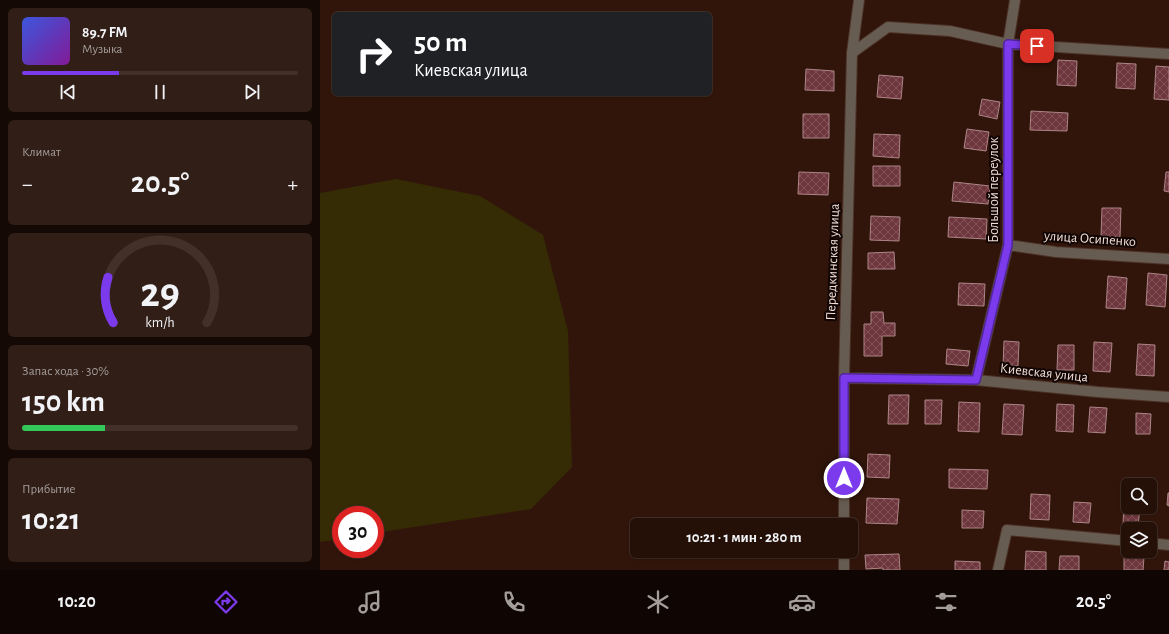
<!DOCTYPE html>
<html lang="ru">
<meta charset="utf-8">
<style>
:root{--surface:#251008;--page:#311e16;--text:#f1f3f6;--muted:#a39d9c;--line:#423029;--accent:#7c3aed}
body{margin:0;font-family:"Alegreya Sans",sans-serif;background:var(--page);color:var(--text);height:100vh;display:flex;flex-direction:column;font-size:15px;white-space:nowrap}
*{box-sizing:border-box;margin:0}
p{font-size:13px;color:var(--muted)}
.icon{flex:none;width:22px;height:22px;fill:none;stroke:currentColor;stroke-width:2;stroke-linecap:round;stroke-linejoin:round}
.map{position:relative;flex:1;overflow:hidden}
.sheet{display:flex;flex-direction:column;gap:8px;padding:8px;background:#140904;width:320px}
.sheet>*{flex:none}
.guide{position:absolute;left:12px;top:12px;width:380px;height:84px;border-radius:6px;box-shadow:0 1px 3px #0004,0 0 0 1px var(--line);background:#202124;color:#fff;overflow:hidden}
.buttons{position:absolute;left:801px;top:478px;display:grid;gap:8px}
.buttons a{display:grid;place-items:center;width:36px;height:36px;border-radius:6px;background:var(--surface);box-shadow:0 1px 3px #0004,0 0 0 1px var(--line);font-size:20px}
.speed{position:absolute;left:12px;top:506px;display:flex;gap:8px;font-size:20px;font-weight:700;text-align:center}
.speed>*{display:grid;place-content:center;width:52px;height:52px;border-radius:50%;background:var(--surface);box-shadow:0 1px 3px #0004,0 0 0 1px var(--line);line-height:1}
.speed .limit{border:6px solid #d22;background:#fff;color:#111}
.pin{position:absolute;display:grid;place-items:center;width:34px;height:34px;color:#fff;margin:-17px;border-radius:8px;box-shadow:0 2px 6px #0006}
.me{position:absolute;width:44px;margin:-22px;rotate:0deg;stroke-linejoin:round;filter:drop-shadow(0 0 3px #0008)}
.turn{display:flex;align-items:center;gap:14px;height:84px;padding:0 16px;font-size:18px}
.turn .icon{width:52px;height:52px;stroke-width:2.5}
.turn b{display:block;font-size:28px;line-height:34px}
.big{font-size:30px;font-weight:700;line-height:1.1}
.sheet .card{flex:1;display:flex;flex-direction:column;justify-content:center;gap:6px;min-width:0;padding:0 14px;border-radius:6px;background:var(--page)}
.sheet .dial{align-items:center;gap:0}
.dial svg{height:104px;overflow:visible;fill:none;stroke:var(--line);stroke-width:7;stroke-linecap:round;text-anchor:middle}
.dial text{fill:var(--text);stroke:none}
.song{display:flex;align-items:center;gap:12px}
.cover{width:48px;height:48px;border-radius:6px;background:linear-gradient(135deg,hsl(230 70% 55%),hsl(290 70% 35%))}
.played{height:4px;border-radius:2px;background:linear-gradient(90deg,var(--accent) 35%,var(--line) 35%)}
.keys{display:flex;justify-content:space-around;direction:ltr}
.heat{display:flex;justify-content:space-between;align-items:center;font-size:22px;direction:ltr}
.charge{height:6px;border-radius:3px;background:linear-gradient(90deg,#34c759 30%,var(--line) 0)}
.trip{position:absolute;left:310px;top:518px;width:228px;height:40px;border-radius:6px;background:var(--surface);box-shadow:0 1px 3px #0004,0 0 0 1px var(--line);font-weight:700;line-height:40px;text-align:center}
.tabs{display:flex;height:64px;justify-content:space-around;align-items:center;background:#0f0603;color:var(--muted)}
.tabs .icon{width:28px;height:28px}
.tabs .on{color:var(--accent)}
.tabs b{font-size:18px;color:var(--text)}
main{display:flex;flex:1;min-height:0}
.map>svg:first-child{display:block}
.green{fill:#352c06}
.building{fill:url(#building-cross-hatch);stroke:#ad8588}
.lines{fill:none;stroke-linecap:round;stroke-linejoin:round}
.street-casing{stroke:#4c3126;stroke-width:12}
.street{stroke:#675c51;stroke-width:10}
.route-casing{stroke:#51269a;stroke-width:10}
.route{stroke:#7c3aed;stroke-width:7}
.labels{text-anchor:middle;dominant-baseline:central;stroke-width:4;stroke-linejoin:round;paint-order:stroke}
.street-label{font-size:14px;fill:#f1ddd5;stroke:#100503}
</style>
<main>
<section class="sheet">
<div class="card">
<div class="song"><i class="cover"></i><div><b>89.7 FM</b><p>Музыка</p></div></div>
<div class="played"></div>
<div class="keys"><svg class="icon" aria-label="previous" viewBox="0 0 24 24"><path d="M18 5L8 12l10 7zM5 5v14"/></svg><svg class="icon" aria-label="pause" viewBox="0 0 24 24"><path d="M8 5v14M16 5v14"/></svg><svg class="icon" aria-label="next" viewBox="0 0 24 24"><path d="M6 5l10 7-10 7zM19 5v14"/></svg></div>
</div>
<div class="card"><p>Климат</p>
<div class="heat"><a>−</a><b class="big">20.5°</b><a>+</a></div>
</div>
<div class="card dial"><svg viewBox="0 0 100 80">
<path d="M14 69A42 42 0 1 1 86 69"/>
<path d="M14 69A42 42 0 0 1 10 34" stroke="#7c3aed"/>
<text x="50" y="56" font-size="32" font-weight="700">29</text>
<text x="50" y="72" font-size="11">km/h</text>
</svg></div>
<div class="card"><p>Запас хода · 30%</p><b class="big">150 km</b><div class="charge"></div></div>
<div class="card"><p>Прибытие</p><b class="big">10:21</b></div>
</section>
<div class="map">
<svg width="849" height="570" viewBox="0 0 849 570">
<defs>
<pattern id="building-cross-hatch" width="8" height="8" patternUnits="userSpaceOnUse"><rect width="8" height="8" fill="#6e363d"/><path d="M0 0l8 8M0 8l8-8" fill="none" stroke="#835358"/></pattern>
</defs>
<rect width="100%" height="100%" fill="#31150a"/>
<path class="green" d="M76,179L160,196L223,235L248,331L252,467L211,509L55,533V515H21V539L0,542V193Z"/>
<path class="building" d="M738,60L757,61L756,86L737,85Z
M797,63L816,64L815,89L796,88Z
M836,66L849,67V100L834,99Z
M486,69L514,71V91L485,90Z
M559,75L583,77L581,99L557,97Z
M662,99L680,102L677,119L659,115Z
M711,111L748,113L747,131L710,130Z
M483,114H509V138H483Z
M647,129L669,132L666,151L644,148Z
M554,134L580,135L579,158L553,156Z
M553,166H580V186H553Z
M479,172L509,173L508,195L478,194Z
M846,172H849V192L844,191Z
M634,182L670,186L668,204L632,201Z
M782,208H801L800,237L781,236Z
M551,216L580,217L579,241L550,240Z
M629,217L667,219L666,239L628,237Z
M574,252L575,269H548V253Z
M828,273L847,275L845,307L826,305Z
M788,276L807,278L805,309L786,308Z
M639,283L665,284L664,306L638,305Z
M551,312H563L564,323H575V336H562V356H544V324H551Z
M684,341L699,342L698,366H683Z
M774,342L792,343L790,372L773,371Z
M818,344L835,345L834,376L816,375Z
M738,345H754V370H737Z
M627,349L650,351L648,366L626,364Z
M569,395H589L588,424H568Z
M605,400H622L621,424H605Z
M639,402L660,403L659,432L638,431Z
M684,404L704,405L702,435L682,434Z
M737,404L754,405L753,432L736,431Z
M770,407L787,408L785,433L768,432Z
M816,413L831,414L830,434H816Z
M548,454L570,455L569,478L547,477Z
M629,469L668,470L667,489L629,488Z
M848,493H849V506L847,505Z
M711,494L730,495L729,520L710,519Z
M547,498L579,499L577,524L546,523Z
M754,502L771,503L769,523L753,522Z
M804,502H808V507H820L818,526L803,525Z
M642,510L664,511L663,528H642Z
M706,551L726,552V570H705Z
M579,554L580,570H563V568L546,569L545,555Z
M740,556H759V570H739Z
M804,556L824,557L823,570H804Z
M635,561L660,562V570H635Z
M845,561L849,562V570H844Z"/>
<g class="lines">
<defs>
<path id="street" d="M532,53L568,27L630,31L688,44L849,54
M688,245L736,252L849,259
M524,378L656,380L778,392L849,397
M656,380L688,245V44L695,0
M524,525V378L532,53L539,0
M830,543L849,545
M524,570V551
M678,570L687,530L808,541"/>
</defs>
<use href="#street" class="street-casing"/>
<use href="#street" class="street"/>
</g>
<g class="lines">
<defs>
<path id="route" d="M524,478V378L656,380L688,245V44L717,46"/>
</defs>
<use href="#route" class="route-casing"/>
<use href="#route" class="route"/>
</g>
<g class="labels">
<g class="street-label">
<text transform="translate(674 190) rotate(-90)">Большой переулок</text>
<text transform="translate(770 239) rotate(4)">улица Осипенко</text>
<text transform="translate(513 262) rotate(-88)">Передкинская улица</text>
<text transform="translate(724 373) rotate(6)">Киевская улица</text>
</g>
</g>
</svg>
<div class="buttons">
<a><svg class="icon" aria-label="search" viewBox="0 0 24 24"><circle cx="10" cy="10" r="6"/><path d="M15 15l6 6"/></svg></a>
<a><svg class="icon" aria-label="layers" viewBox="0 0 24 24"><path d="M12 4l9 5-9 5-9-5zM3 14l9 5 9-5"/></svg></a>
</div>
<div class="speed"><div class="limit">30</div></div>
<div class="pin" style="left:717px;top:46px;background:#d93025"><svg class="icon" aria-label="arrive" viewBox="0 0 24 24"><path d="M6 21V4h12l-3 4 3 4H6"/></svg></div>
<svg class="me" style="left:524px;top:478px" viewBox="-20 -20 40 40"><circle r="17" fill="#7c3aed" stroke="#fff" stroke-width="3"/><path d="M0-11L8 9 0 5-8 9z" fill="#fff"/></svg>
<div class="trip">10:21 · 1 мин · 280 m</div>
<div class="guide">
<div class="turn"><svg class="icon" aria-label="right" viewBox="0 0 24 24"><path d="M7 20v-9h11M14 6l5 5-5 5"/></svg><div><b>50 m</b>Киевская улица</div></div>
</div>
</div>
</main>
<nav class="tabs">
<b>10:20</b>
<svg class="icon on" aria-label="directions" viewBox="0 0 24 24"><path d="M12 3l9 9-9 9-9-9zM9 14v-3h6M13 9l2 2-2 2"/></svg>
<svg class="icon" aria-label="music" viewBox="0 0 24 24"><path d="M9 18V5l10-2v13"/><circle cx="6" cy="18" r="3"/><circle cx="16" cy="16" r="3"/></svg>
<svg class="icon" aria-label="phone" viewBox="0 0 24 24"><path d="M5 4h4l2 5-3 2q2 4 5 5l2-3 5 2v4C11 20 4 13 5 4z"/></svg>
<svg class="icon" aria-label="climate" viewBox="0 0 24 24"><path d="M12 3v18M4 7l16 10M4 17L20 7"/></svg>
<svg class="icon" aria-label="car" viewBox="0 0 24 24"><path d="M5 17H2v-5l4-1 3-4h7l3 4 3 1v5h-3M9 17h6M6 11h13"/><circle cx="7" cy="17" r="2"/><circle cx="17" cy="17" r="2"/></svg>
<svg class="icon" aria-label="filters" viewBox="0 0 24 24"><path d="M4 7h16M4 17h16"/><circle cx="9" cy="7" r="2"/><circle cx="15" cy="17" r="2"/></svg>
<b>20.5°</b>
</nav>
